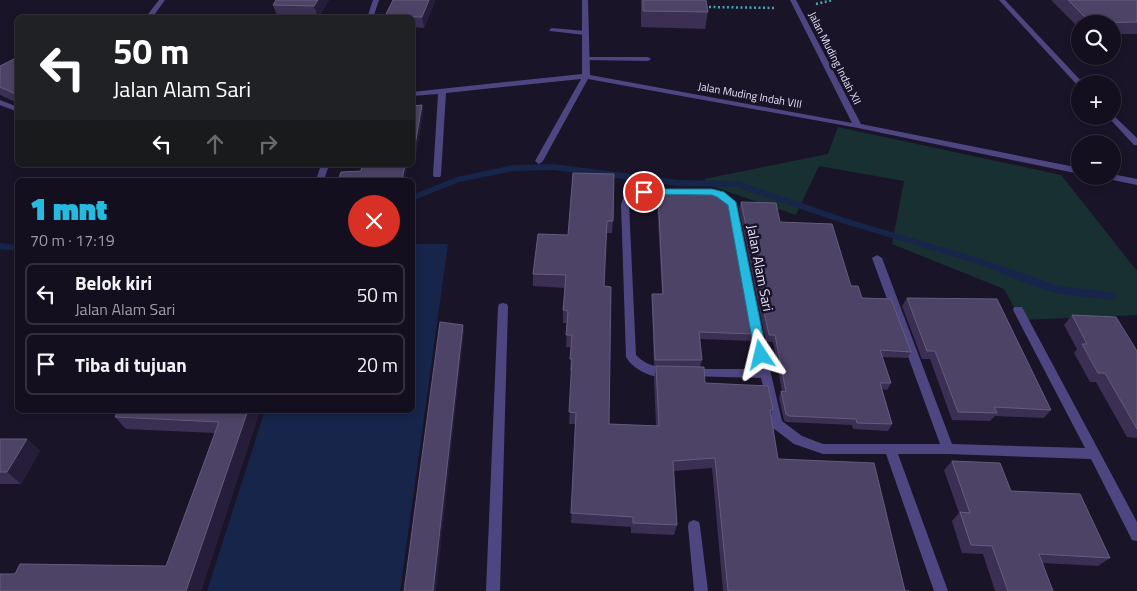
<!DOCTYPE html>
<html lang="id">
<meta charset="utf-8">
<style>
:root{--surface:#140f1e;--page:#1d1827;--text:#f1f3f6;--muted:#9d9ca4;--line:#332f3c;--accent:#26bae0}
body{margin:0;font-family:"Titillium Web",sans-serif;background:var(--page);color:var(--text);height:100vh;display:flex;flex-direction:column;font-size:19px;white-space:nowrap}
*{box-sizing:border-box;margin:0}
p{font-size:16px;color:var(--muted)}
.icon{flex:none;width:28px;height:28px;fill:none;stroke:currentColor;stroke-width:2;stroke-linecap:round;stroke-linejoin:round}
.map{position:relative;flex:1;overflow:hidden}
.sheet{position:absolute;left:15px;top:178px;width:400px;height:235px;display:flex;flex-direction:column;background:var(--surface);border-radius:8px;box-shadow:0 2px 8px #0003,0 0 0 1px var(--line)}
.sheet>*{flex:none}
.banner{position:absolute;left:15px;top:15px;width:400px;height:152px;border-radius:8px;box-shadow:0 2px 8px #0003,0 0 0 1px var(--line);background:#202124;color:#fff;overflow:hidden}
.fabs{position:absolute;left:1071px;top:15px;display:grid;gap:10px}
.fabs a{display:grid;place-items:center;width:50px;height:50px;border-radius:50%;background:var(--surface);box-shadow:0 2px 8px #0003,0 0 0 1px var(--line);font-size:25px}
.pin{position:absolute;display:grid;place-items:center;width:42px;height:42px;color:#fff;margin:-21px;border:2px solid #fff;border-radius:50%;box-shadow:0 1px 5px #0007}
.me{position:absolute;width:55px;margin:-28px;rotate:350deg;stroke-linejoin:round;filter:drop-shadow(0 0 4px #0008)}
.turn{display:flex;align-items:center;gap:18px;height:105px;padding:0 15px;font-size:22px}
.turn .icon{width:65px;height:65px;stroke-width:2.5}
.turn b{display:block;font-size:35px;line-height:42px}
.lanes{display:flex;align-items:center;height:48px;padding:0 15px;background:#0003;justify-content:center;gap:25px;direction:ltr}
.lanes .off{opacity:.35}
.round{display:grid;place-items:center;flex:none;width:52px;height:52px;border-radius:26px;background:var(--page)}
.summary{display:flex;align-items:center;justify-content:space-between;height:85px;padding:0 15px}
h1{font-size:30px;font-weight:800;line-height:38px;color:var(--accent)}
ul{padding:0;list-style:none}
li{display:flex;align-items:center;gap:15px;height:62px;margin:0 10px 8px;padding:0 5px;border:2px solid var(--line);border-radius:8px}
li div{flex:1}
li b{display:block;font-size:19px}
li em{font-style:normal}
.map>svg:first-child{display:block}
</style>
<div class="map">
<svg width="1137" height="591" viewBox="0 0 1137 591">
<rect width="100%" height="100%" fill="#1a1428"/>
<path fill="#183032" d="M838 127 1061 175 1137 271V315L1021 320 1004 289 892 244 904 181 819 166 796 215 711 186 704 179 828 154Z"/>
<path fill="#17254a" d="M413 244H448L400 591H207L265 410H412Z"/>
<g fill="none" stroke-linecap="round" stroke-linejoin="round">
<path fill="#17254a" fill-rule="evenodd" d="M553 164 679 180 737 181 851 220 982 259 1059 286 1111 292 1116 296 1111 300 1059 294 1036 287 976 263 845 224 736 187 679 186 553 170 514 171 459 182 412 201V195L457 177 514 165Z
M0 243 18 245V251L0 249Z"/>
<path stroke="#42a8ad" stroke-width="2.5" stroke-dasharray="2 2.5" stroke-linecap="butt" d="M816 4 833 0
M709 7 776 8"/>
<path fill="#4e4681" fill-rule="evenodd" d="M552 28 585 31 588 33 585 35 550 31 549 30Z
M586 57H648L651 59 648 61 584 60V58Z
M503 303 507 304 508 307 500 591H486L498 307 499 304Z"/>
<path fill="#4e4681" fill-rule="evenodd" d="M159 0H165L152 18H145Z
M373 0H379L373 18H367Z
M582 0H588L590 75 852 123 790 0H796L861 124 1080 168V174L858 128 588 79 543 161 539 164 535 161 581 79 446 93 441 175 440 177H434L433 175 438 94 412 96V92L582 74Z
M999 0H1005L1084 84H1080V86H1078Z
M0 100 18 107V112L0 105Z
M1112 114 1137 138V145H1134L1109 118 1108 116H1112Z
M321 165H329L324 180H316Z
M1112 174 1137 179V185L1108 179 1104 176H1112Z
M644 189H712L724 193 736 202 771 374 782 421 802 436 823 444H940L872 258 877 255 882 258 952 444 1085 448 1013 310 1014 307H1022L1137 522V541L1132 540 1091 459 948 454H898L948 591H934L886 454H823L794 444 773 428 761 378 687 376 685 373 687 370 691 369H759L729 205 718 197 711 195H644L632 197 629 204 636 355C649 368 657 365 673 370L675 373 673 376C657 381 634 371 626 357L621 204 625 193Z
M694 520 699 522 700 526 708 591H694L688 526 689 522Z"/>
</g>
<path fill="#3b3054" d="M329 0 318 18 277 16 273 5Z
M393 0H435V1L424 28 412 27V18H385V16Z
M641 0H706L708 12 705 29 641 27Z
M1051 0H1137V34H1112V24H1080V29Z
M18 57V103L0 95V66Z
M422 105 423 114 416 154H412V106Z
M573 173 613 221 612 233H606L604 286 609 424 656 426 654 378 656 366H654L652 301V294H662L657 200 658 194 754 334 752 341 700 339 702 360 700 367 705 383 773 410 771 416 778 459 905 591H909H723L712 468 674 471 677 525 674 535 631 533V527L571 523 575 424H569L572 371H570L571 347H566L567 323H563V310L565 288 533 286V274L568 235Z
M741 202 780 222 851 286 911 352 907 358 882 357 891 383 887 390 882 389 892 424 888 431 853 429 852 425 786 422 784 420 779 398 781 391H782L773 342H766L739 209Z
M907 298 1051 410 1044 418 995 416 990 421 952 420 930 359H922L902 306Z
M1072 315 1137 351V438L1127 437 1096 382H1090L1074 353 1077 349 1064 325Z
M260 410 201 591 15 574 166 566 215 433 126 429 115 417Z
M0 439H27L40 451 21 484H0Z
M952 461 1011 491 1110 558 1098 566 1042 563 1053 591H995L983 554 962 553 952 521 959 513 944 470Z"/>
<path fill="#261d3b" d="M318 0H329L318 18 314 6Z
M429 0H435V1L424 28 422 17Z
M422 105 423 114 416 154 415 145Z
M405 165H408L405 180H402Z
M463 325 464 331 436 591H433Z
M248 410H260L201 591H186Z
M27 439 40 451 21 484 7 472Z"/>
<path fill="#4d4366" stroke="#655c7d" d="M276 0H318L314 6 273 5Z
M393 0H429L422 17 385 16Z
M643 0H706L708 12 643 11Z
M1068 0H1137V22L1091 23Z
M18 57V95L0 87V66Z
M422 105 415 145H412V106Z
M362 165H405L402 180H338L341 172 361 171Z
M573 173 614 174 613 221H607L604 286 611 287 609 424 659 426 656 366 704 367 705 383 768 386 773 410H770L778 459 874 463 905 591H909H728L715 458 673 461 677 525 633 523V517L571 513 576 413 569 412 572 359H570L572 335H566L568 311 563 310 566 275 533 274 538 234 568 235Z
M658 194H722L724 202H729L754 334 699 332 702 360H655L652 294H663Z
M741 202 776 203 780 222 832 224 851 286H858L862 298 891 299 911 352 880 350 891 383H880L892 424 857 423 856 419 789 416 786 414 781 391 786 392 775 335H769Z
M907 298 997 299 1051 410 994 407 997 413 958 412 935 351H927Z
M1072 315 1116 317 1137 351V429L1105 373H1098L1082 344H1087Z
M440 322 463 325 433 591H404Z
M118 410H248L186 591H0V574H15L20 564 166 566 219 422 115 417Z
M0 439H27L7 472H0Z
M952 461 1000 463 1011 491 1080 494 1110 558 1039 554 1053 591H1008L992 546 971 545 960 512 970 513Z"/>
<path fill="#26bae0" stroke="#197992" d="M644 189H712L724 192 736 202 767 355 765 359H757L755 355 728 205 717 197 712 195 640 194V190Z"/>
<g text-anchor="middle" stroke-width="5" stroke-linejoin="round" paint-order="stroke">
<g font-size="11" fill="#e6e0fb" stroke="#1a1428">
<text transform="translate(835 58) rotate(63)" y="4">Jalan Muding Indah XII</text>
<text transform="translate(750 95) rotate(10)" y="4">Jalan Muding Indah VIII</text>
</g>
<g font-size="14" fill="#e6e0fb" stroke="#1a1428">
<text transform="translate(760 268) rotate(79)" y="5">Jalan Alam Sari</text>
</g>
</g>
</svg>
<div class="fabs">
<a><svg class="icon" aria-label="search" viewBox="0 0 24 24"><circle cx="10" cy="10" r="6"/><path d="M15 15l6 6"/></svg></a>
<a>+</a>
<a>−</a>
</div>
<div class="pin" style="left:644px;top:192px;background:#d93025"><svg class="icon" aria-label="arrive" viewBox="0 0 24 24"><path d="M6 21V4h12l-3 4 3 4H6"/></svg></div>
<svg class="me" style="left:761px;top:355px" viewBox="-20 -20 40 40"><path d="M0-17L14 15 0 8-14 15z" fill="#26bae0" stroke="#fff" stroke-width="4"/></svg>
<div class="banner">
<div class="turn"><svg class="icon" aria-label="left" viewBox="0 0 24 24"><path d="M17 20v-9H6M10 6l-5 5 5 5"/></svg><div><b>50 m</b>Jalan Alam Sari</div></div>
<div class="lanes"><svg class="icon" aria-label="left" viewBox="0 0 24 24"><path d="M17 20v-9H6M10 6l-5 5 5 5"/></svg><svg class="icon off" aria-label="ahead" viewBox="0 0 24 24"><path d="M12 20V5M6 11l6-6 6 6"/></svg><svg class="icon off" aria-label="right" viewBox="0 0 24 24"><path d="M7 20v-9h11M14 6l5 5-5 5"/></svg></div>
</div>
<section class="sheet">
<div class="summary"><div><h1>1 mnt</h1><p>70 m · 17:19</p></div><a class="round" style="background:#d93025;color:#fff"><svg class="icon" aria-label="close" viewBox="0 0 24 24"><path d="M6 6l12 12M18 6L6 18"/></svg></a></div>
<ul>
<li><svg class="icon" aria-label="left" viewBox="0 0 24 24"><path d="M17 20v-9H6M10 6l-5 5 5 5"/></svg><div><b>Belok kiri</b><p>Jalan Alam Sari</p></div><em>50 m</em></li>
<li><svg class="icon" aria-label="arrive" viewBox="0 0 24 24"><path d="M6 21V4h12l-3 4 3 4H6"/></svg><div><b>Tiba di tujuan</b></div><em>20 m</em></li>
</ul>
</section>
</div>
